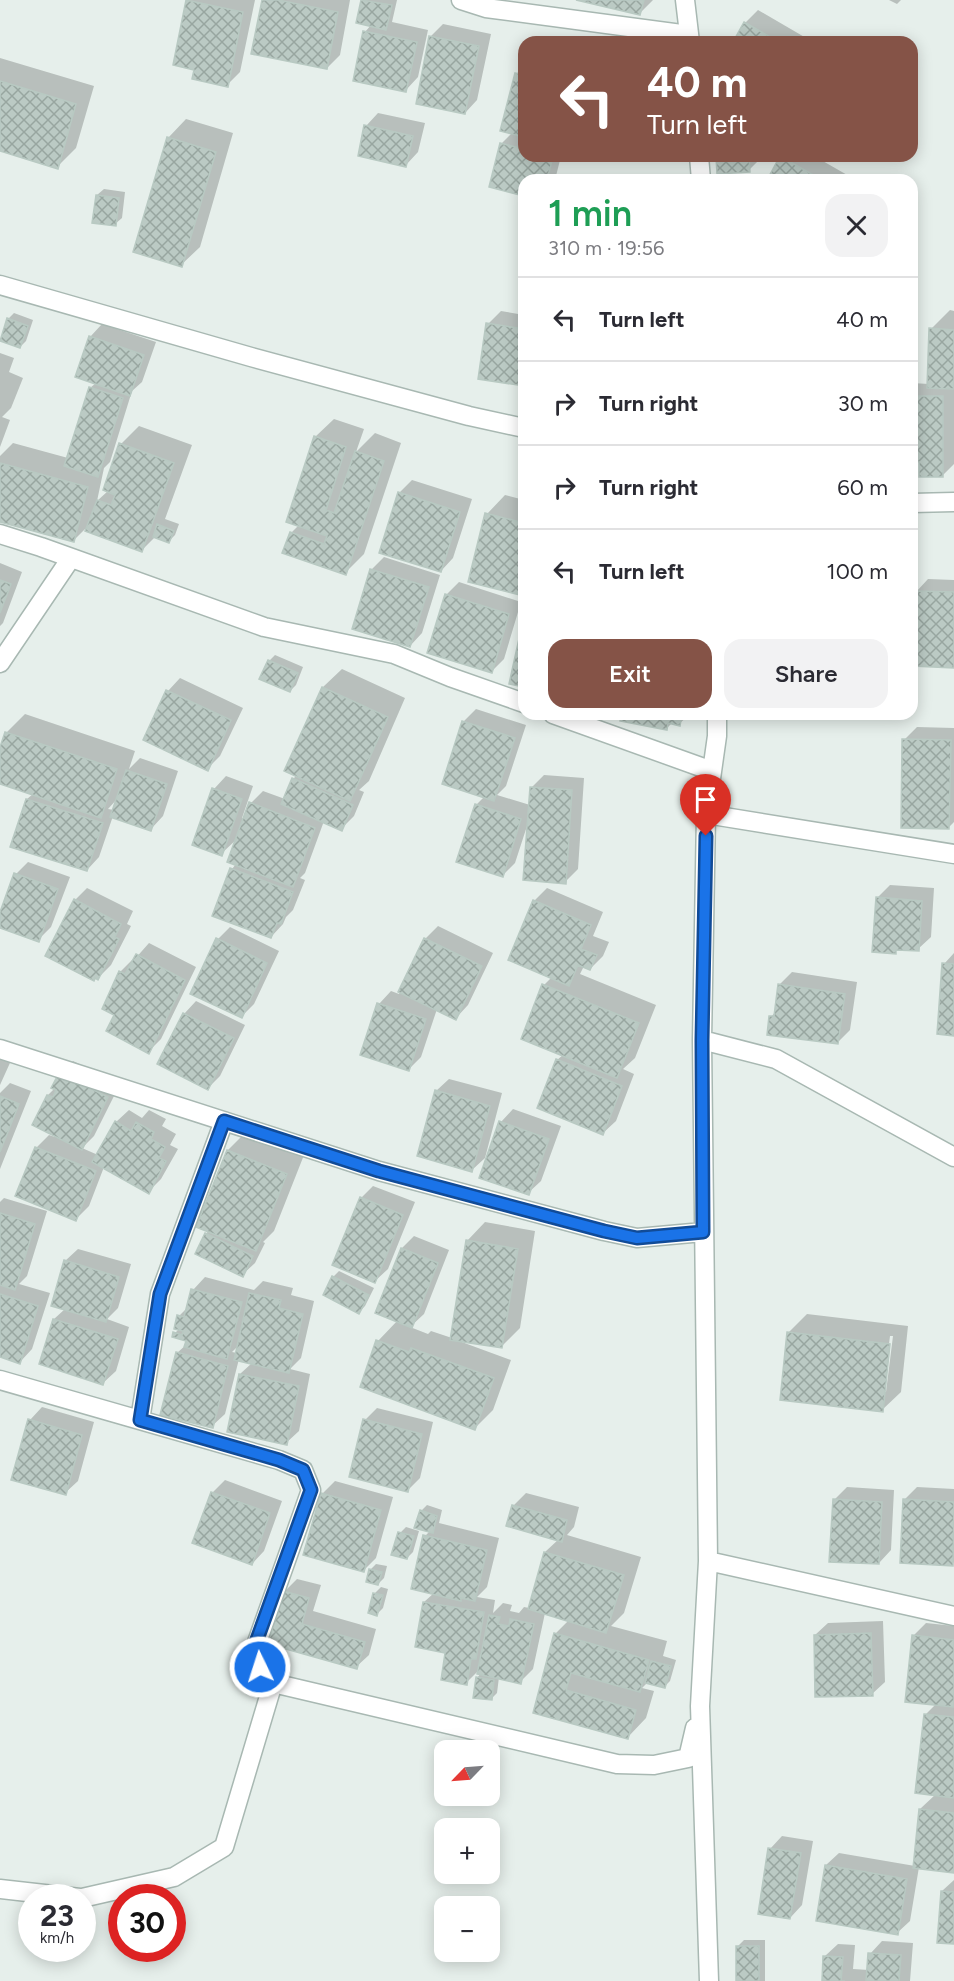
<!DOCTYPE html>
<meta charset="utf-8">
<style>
:root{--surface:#fff;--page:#f2f2f3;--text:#2b2b33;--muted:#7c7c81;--line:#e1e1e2;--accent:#855347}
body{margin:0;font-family:Figtree,sans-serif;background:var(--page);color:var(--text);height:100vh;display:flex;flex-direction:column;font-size:22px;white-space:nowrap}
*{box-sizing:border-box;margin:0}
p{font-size:20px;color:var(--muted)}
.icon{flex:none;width:33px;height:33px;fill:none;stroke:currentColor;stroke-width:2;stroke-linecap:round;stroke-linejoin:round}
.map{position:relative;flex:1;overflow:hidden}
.drawer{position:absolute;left:518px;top:174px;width:400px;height:546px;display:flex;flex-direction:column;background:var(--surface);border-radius:18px;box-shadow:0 3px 15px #0003}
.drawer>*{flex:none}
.banner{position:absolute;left:518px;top:36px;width:400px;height:126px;border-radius:18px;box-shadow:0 3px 15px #0003;background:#855347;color:#fff;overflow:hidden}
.needle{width:39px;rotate:245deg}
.tools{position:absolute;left:434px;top:1740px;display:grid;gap:12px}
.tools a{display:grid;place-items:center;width:66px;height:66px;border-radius:12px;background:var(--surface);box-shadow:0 3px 15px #0003;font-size:30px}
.speed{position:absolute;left:18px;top:1884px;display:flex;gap:12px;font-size:30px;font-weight:700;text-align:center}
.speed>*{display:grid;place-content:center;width:78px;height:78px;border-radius:50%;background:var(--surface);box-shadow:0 3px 15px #0003;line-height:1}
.speed small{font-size:15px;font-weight:400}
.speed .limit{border:9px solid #d22;background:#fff;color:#111}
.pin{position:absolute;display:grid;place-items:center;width:51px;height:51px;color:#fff;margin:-62px -26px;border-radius:50% 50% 50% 0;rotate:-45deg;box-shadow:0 0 6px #0007}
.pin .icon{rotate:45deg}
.me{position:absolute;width:66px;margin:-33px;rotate:356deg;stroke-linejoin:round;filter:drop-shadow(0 0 4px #0008)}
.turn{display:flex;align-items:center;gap:21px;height:126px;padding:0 30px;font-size:27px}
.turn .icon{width:78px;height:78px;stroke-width:2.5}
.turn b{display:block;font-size:42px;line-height:51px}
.round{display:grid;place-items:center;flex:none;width:63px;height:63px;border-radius:18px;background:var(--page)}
.headline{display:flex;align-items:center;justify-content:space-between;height:102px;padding:0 30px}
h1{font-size:36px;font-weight:600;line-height:45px;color:#1e9e55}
.button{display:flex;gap:12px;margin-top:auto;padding:12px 30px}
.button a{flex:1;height:69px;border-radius:18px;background:var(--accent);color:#fff;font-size:24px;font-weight:600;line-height:69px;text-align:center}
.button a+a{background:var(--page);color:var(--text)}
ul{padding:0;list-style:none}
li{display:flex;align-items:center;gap:18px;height:84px;padding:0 30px;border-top:2px solid var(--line)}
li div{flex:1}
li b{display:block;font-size:22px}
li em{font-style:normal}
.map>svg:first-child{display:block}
</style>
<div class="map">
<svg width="954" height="1981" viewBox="0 0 954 1981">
<defs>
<pattern id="building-cross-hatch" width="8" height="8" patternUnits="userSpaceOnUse" patternTransform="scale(1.5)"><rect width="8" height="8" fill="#bbcac4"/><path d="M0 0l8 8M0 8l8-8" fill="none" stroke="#98a6a0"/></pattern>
</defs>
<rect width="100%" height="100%" fill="#e6efeb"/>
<path fill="#0003" fill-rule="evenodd" d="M188 0H255L240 72 227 85 196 69Z
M264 0H350L340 55 327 68Z
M362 0H397L392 22 428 30 418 77 406 90 365 32 371 25 357 22Z
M583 0H653L640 13Z
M889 0H901L897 4Z
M758 10 813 42H735L745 23Z
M443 24 491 34 477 100 465 113 430 37Z
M0 58 94 86 76 148 57 167 0 150Z
M524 67V156H561L555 180H524L491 186 502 143 512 133 516 74Z
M378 113 425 123 418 152 406 165 366 126Z
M186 119 233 133 200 247 181 265 168 138Z
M601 156H615L612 159Z
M717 156H762V157L749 170Z
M782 156H814L856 180H769Z
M104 189 125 192 122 218 115 224 97 195Z
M950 310 954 311V464L942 476 921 460H912V383L929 384 931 329Z
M501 311 524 315V385L488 324Z
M14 313 33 320 26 341 20 347 8 319Z
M102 324 156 342 142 382 132 391 110 462 104 468 97 501 108 491 121 444 139 426 192 445 165 519 179 524 175 535 169 541 155 537 142 550 85 529 74 540 0 521V456L13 443 68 458 90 388 96 383 90 337Z
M0 353 14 358 9 372 23 378 11 408 2 417 10 420 0 447Z
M334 419 364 429 356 452 375 433 401 443 364 554 345 573 291 533 299 525 315 437Z
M412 480 472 499 453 558 441 571 381 552 400 492Z
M505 495 524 500V595L487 514Z
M384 557 440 575 422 633 410 646 354 628 372 569Z
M0 563 22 572 3 623 0 626Z
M928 579 954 580V666L916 592Z
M459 582 521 602 504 659 492 671 446 595Z
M275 655 303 667 296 685 290 691 269 661Z
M342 669 405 698 369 781 359 790 364 792 354 816 341 829 324 821 305 873 300 878 305 880 293 910 286 917 283 924 271 937 232 869 236 864 238 838 221 854 214 789 226 776 253 786 242 818 245 819 251 803 263 791 285 799 293 779 297 775 286 770 323 687Z
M180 678 243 708 220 756 207 769 145 739 168 691Z
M476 709 526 725 506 786 497 795 530 805 531 788 544 775 584 778 578 869 565 882 528 823 515 863 502 876 476 805 485 796 444 783 464 721Z
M25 714 135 751 129 769 140 758 178 771 163 816 151 829 113 816 99 857 87 870 12 846 27 799 33 794 0 783V752L6 733ZM117 799 114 810 108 809Z
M623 714H690L679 724 672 723 667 728Z
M917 727 954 728V822L948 828 904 740Z
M28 862 70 877 51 927 38 940 0 926V917L16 874Z
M890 885 934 888 931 937 918 949 899 948 895 952 877 898Z
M87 888 133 911 127 924 131 926 111 965 98 978 75 900Z
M547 888 603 912 593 936 609 942 603 956 590 969 584 966 580 974 656 1005 635 1058 623 1069 634 1074 616 1121 603 1133 557 1060 563 1055 544 985 552 977 534 901Z
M438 926 493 953 468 1005 456 1018 437 1009 421 1057 409 1069 379 1004 391 991 399 994 425 939Z
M230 927 279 951 254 1004 241 1017 218 939Z
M149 943 196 967 161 1039 148 1052 116 1014 120 972 133 959 134 960Z
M954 953V1034L944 964Z
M792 972 857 982 850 1030 838 1042 771 1017 776 1011 779 985Z
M196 1001 245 1025 220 1076 208 1088 184 1014Z
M0 1048 14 1054 0 1085Z
M73 1061 120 1084 94 1136 82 1148 98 1155 116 1122 129 1110 142 1118 149 1110 166 1119 162 1126 176 1134 170 1145 178 1149 161 1179 148 1192 104 1167 89 1206 76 1219 36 1148 49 1135 55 1137 56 1135 34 1125 48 1095 55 1088 61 1073Z
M449 1079 502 1093 485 1158 472 1170 436 1091Z
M10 1083 31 1091 0 1169V1093Z
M513 1109 561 1126 541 1181 528 1193 481 1177 501 1122Z
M246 1132 304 1155 274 1231 263 1242 265 1243 255 1263 242 1275 206 1234 209 1230 228 1150Z
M373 1186 415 1202 388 1269 375 1281 361 1198Z
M4 1198 47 1211 27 1276 19 1284 50 1293 32 1349 20 1362 0 1356V1202Z
M485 1222 535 1231 520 1328 502 1346 459 1341 511 1360 493 1410 475 1428 361 1386 378 1341 398 1320 402 1248 414 1236 449 1250 424 1314 410 1327 428 1334 431 1331 452 1338 467 1241Z
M78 1249 131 1264 118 1308 107 1319 129 1327 116 1371 103 1383 41 1364 54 1319 65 1309V1261Z
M339 1271 374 1288 365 1306 359 1312 333 1277Z
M205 1277 254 1290 263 1281 293 1288 291 1295 314 1301 301 1358 290 1369 310 1374 299 1431 286 1443 240 1374 252 1363 239 1359 225 1414 212 1426 177 1353 187 1344 188 1340 175 1333 180 1328 179 1316 188 1307 193 1290ZM239 1345 237 1353 232 1352Z
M807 1314 908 1326 901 1392 882 1410 789 1332ZM890 1336H893L886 1392H883Z
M42 1407 94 1422 78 1481 65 1493 30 1420Z
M377 1408 433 1422 420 1478 407 1491 365 1420Z
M225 1480 282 1501 264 1551 252 1564 212 1493Z
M335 1481 393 1497 376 1558 363 1571 323 1493Z
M847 1487 894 1490 891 1550 879 1563 834 1500Z
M917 1487 954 1489V1562L952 1564 904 1500Z
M526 1493 579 1507 574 1527 567 1535 641 1557 624 1613 611 1626 667 1641 663 1656 676 1660 670 1681 664 1687 648 1682 642 1688 654 1691 646 1718 628 1737 534 1712 555 1634 569 1620 545 1613 533 1669 520 1682 499 1677 497 1693 491 1699 477 1678 481 1673 477 1672 466 1683 447 1651 424 1602 434 1593 425 1536 430 1531 421 1511 427 1505 442 1510 439 1523 499 1538 487 1587 477 1597 495 1600 493 1613 503 1603 512 1605 510 1611 519 1613 524 1607 529 1608 545 1552 559 1539 513 1506Z
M406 1527 419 1531 413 1552 407 1558 400 1533Z
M376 1564 387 1566 384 1578 378 1584 370 1570Z
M297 1579 321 1585 313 1611 376 1629 369 1655 356 1667 270 1643 284 1592Z
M381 1587 388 1589 383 1608 377 1614 375 1593Z
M883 1621 885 1682 872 1694 815 1635 828 1623Z
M926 1623 954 1626V1871L919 1867 910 1921 897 1933 826 1865 839 1853 915 1866 920 1809 936 1794 925 1715 936 1704 913 1636Z
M782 1836 813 1841 802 1905 790 1918 770 1849Z
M954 1880V1943L942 1891Z
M744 1940H765V1981H738V1946Z
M882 1941 913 1943 910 1981H823L825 1956 838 1944 855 1945 853 1969 869 1970 870 1954Z"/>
<path fill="url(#building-cross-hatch)" stroke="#b8c9c2" stroke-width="1.5" d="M186 0 243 12 228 87 192 79 194 70 173 65Z
M262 0H278L338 12 327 69 251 54Z
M361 0 392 5 386 30 356 23Z
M576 0H644L640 15Z
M744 22 779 42H733Z
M363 31 417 42 406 92 353 81Z
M429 36 479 46 465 114 416 104Z
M515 73 524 75V137L500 131Z
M0 81 76 104 58 169 0 151Z
M364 125 413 136 406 167 358 156Z
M167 137 216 152 182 267 133 252Z
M500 143 524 149V156L553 157 547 180H524V196L489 187Z
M716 156H749L750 172 717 174Z
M780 156 822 180H767Z
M96 195 119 198 116 226 92 223Z
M7 318 28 326 20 348 0 341Z
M486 323 524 329V386L478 379Z
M929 328 954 330V389L927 388Z
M89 336 144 355 130 396 75 377Z
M89 387 123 398 98 477 64 466Z
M912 396H943V477H919V462H912Z
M314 436 346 447 326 510 334 513 355 451 384 461 346 575 282 553 290 532 324 544 327 536 286 522Z
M119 443 174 463 142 552 85 531 97 500 111 505 115 495 103 490Z
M0 463 88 487 74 542 0 522Z
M398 492 460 512 441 572 379 553Z
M485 513 524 523V596L468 582Z
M157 524 174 531 169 543 153 537Z
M370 569 429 587 410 647 352 629Z
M0 580 11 584 0 613Z
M914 591 954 592V668L912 666Z
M445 594 509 614 492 673 427 653Z
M524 616V687L509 684Z
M268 660 298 673 290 692 259 679Z
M322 687 388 717 350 801 284 771Z
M166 690 231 720 208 771 143 740Z
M622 714H682L680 726 668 723 667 730 620 721Z
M462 721 515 738 494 801 442 784Z
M5 732 117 769 101 818 0 784V747Z
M902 739 951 740 949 829 901 828Z
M126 770 167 784 151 831 110 817Z
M292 778 353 805 342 831 281 804Z
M530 787 572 790 566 884 523 880Z
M212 788 242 799 222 856 192 845Z
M26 799 103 823 87 871 10 847Z
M249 802 315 828 293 887 227 862Z
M475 804 521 819 503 877 456 862Z
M230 868 293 892 281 924 277 923 271 938 212 916Z
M14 873 58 889 39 942 0 928V912Z
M876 897 922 901 919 951 896 950V954L872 952Z
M74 899 121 924 115 937 119 939 98 980 95 978 94 981 45 956Z
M533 900 591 925 581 949 597 955 590 970 578 965 569 986 508 960Z
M216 938 267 963 242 1018 190 994Z
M424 938 482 966 456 1020 398 992Z
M136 954 185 980 149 1054 106 1031 114 1015 102 1009 119 971 125 974Z
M942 963 954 964V1036L937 1034Z
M542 984 639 1023 617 1078 521 1039Z
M778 984 845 994 838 1044 767 1035 769 1016H774Z
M377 1003 426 1019 409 1071 360 1055Z
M183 1013 234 1038 208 1090 157 1064Z
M556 1059 622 1086 603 1135 537 1108Z
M59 1073 108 1097 82 1150 32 1125 47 1095 53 1097 56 1090 51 1088Z
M435 1090 490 1106 472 1172 417 1156Z
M0 1096 19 1104 0 1152Z
M115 1121 131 1131 136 1122 154 1132 151 1139 165 1147 159 1158 166 1161 149 1194 92 1162Z
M499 1121 549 1139 529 1195 479 1178Z
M35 1147 96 1171 76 1221 15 1196Z
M227 1150 287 1174 256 1251 196 1227Z
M360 1197 403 1215 375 1283 332 1265Z
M0 1213 35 1224 15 1290 0 1285Z
M205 1233 253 1256 243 1277 195 1254Z
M466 1240 518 1249 502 1348 450 1340Z
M401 1248 438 1263 412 1328 375 1313Z
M64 1260 119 1277 106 1322 51 1306Z
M332 1276 369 1295 359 1314 323 1295Z
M191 1289 242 1302 227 1359 184 1347 186 1341 172 1337 173 1332 182 1335 183 1331 174 1329 177 1315 184 1317Z
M249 1293 281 1300 279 1308 303 1314 289 1373 234 1360Z
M0 1294 38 1306 20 1364 0 1357Z
M53 1319 118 1339 103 1385 39 1364Z
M787 1332 890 1344 883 1412 780 1400Z
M376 1340 409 1352 411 1348 494 1378 475 1430 360 1387Z
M176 1352 228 1366 213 1428 160 1415Z
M239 1374 299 1386 287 1445 227 1432Z
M28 1419 82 1435 66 1495 11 1480Z
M363 1419 422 1434 408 1492 349 1477Z
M211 1492 270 1513 252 1565 192 1543Z
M321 1493 381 1510 364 1572 303 1555Z
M833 1499 882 1502 879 1564 829 1562Z
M903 1499 954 1502 953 1566 900 1563Z
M512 1505 567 1520 562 1542 506 1526Z
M420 1510 437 1516 433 1533 414 1528Z
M398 1532 414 1536 407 1559 391 1555Z
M423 1535 487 1550 475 1601 461 1598V1601L411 1589Z
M544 1552 624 1575 606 1633 528 1609Z
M369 1569 382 1572 378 1585 366 1582Z
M283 1591 309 1598 302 1624 365 1642 357 1669 268 1644Z
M373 1593 383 1595 377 1616 368 1613Z
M423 1602 484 1612 476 1659H471L467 1685 441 1680 445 1653 415 1647Z
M489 1615 500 1617 498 1624 509 1626 510 1619 534 1624 521 1684 477 1674Z
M554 1633 649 1660 640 1692 571 1673 566 1690 636 1710 628 1739 533 1713Z
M871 1633 873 1696 815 1697 814 1635Z
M912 1635 954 1640V1707L905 1702Z
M651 1661 671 1666 665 1688 645 1683Z
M476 1677 494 1680 492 1700 473 1698Z
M924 1714 954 1717V1798L915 1793Z
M919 1809 954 1813V1873L913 1868Z
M768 1848 801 1853 790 1919 758 1914Z
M825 1865 907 1879 898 1935 816 1921Z
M941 1891 954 1892V1944L937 1943Z
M736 1946H759V1981H736Z
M868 1953 901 1955 899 1981H866Z
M823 1956 843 1957 841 1981H845H822Z"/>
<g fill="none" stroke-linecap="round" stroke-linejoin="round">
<defs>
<path id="minor" d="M461 0 486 8 689 35
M685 0 690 42
M699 156 701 180
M0 285 251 357 469 416 524 428
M912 503 954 502
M0 534 41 547 264 627 394 654 450 677 524 703
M0 663 71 558
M553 714 712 771
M706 814 954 854
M702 1040 776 1059 954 1157
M0 1049 379 1171 604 1231 637 1238 703 1232
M0 1380 279 1460 303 1470 311 1490 256 1645 260 1667 273 1683 617 1764 654 1765 688 1758 695 1728
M140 1420 160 1294 224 1121
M708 1561 954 1616
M0 1889 80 1898
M82 1898 174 1877 224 1847 273 1683
M709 1981 700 1706 708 1561 702 1040 706 814 717 736V714"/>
</defs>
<use href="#minor" stroke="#a8b8b2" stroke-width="21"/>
<use href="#minor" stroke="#fff" stroke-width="18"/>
</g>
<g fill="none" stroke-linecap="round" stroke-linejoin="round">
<defs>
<path id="route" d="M260 1667 255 1645 311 1490 303 1470 279 1460 140 1420 160 1294 224 1121 379 1171 604 1231 637 1238 703 1232 702 1040 706 836"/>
</defs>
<use href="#route" stroke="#114b97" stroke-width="15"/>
<use href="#route" stroke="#1a73e8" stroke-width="10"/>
</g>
</svg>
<div class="tools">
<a><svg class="needle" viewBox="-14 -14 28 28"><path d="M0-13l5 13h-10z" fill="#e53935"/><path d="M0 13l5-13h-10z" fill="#7c7c81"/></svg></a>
<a>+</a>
<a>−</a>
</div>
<div class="speed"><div>23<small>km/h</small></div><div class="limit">30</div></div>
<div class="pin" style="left:706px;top:836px;background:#d93025"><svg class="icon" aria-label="arrive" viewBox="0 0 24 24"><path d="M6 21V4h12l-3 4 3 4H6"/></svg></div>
<svg class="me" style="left:260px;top:1667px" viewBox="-20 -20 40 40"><circle r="17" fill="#1a73e8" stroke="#fff" stroke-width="3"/><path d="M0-11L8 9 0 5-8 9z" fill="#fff"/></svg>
<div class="banner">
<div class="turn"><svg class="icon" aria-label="left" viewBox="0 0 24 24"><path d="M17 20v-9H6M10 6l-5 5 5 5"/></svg><div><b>40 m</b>Turn left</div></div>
</div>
<section class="drawer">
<div class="headline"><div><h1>1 min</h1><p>310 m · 19:56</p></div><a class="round"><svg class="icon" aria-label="close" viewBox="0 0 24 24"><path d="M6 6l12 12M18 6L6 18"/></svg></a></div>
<ul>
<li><svg class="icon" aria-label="left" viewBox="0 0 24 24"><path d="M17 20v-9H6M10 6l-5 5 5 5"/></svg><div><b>Turn left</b></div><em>40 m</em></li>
<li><svg class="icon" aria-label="right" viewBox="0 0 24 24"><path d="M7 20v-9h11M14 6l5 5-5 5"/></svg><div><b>Turn right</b></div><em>30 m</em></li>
<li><svg class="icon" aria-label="right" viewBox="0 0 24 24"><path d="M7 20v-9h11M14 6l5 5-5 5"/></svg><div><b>Turn right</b></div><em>60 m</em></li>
<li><svg class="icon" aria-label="left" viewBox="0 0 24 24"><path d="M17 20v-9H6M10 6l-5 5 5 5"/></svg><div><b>Turn left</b></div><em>100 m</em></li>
</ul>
<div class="button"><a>Exit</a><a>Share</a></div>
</section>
</div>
